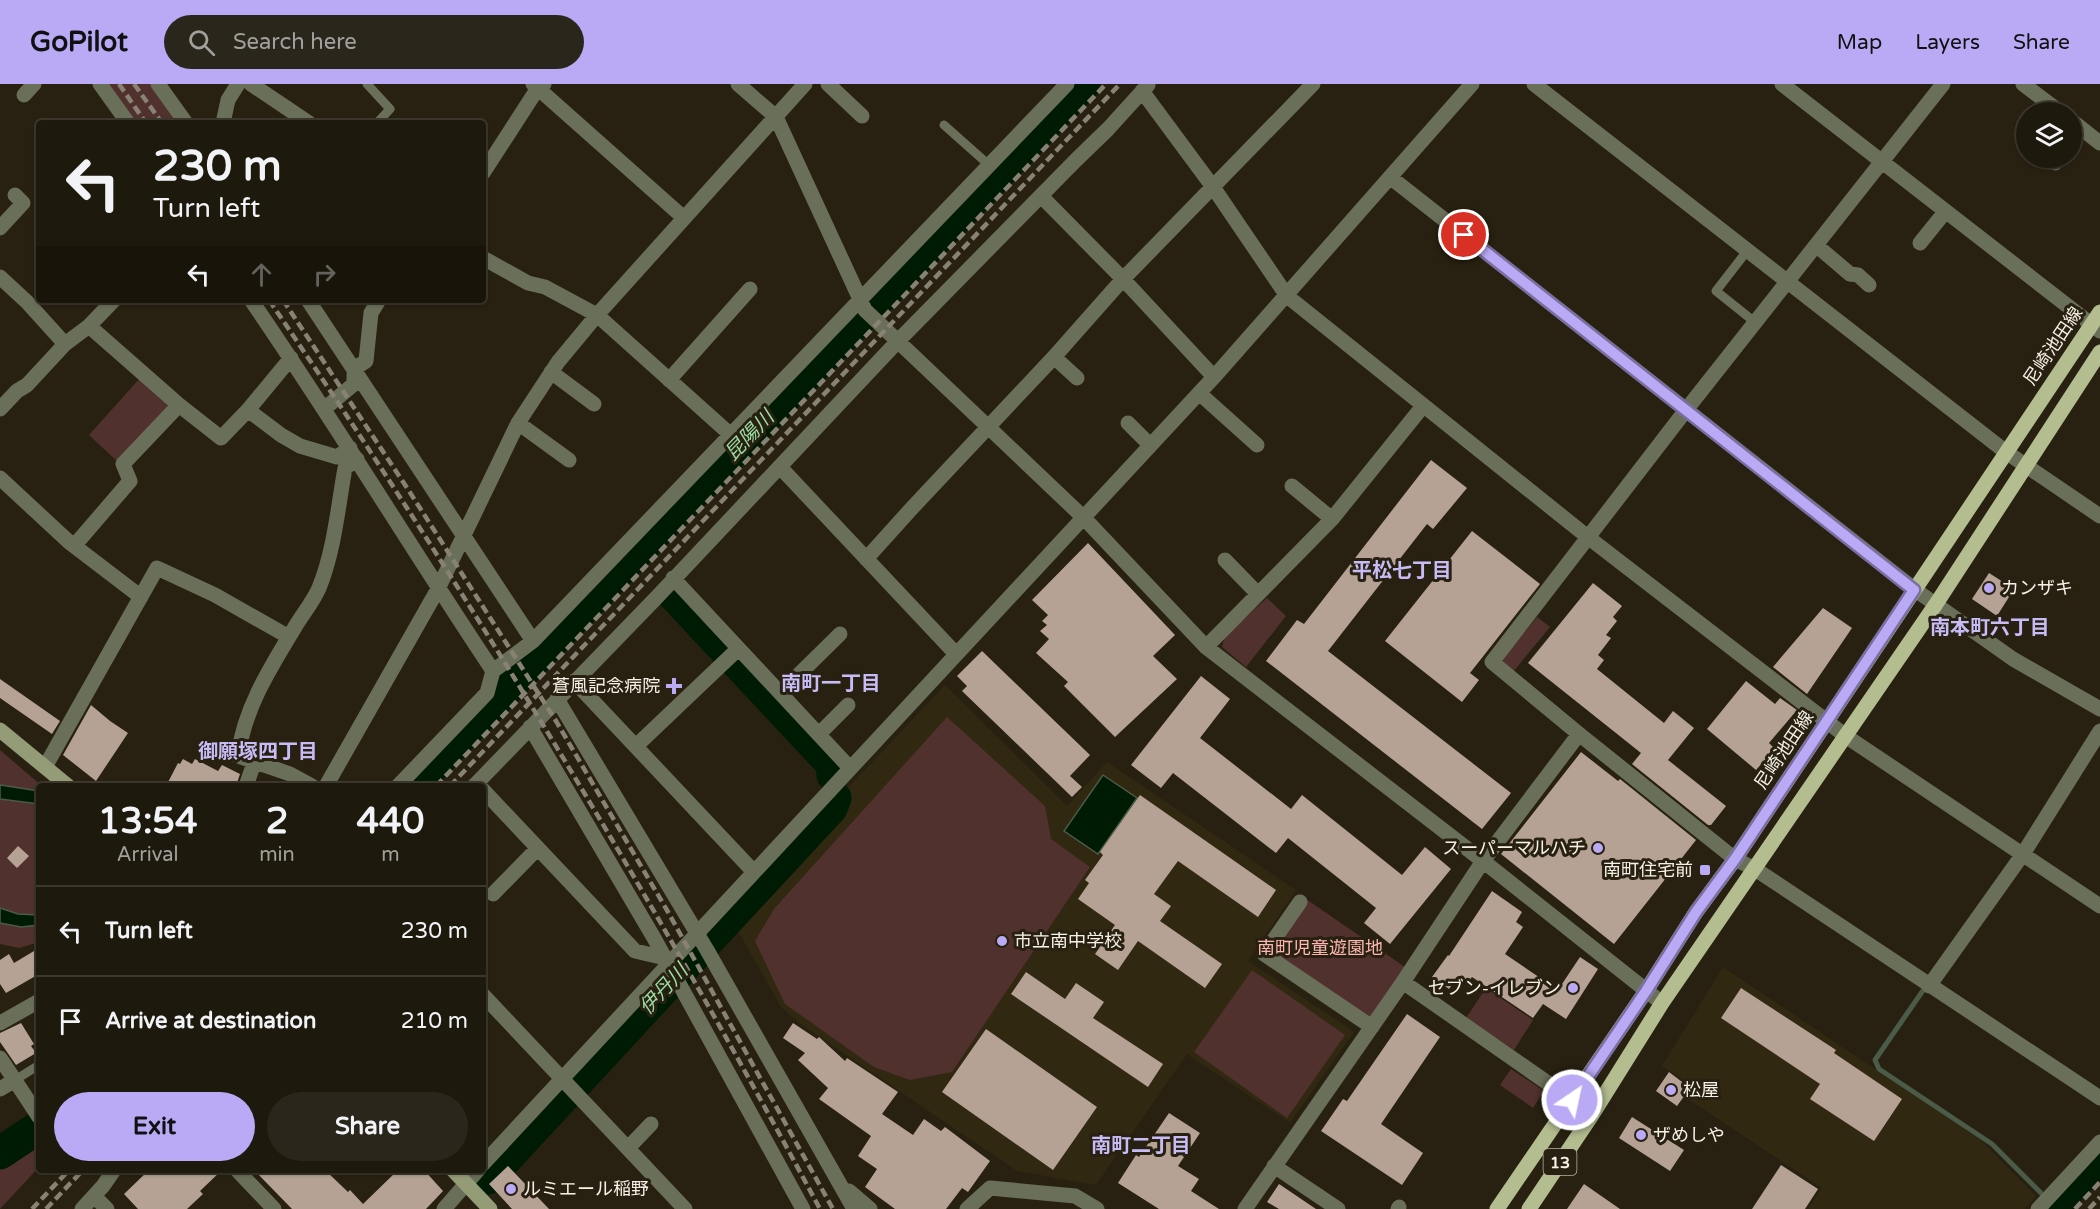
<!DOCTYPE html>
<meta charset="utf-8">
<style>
:root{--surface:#1e190d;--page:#2b261b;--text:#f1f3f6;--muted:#a1a09d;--line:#3c382e;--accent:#baaaf6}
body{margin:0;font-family:"Varela Round","Noto Sans JP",sans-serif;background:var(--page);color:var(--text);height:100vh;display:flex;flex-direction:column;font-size:22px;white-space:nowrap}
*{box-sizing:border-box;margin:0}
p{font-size:20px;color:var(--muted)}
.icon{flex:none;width:33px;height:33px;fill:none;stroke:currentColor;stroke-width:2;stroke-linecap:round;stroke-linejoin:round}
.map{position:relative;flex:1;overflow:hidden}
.sheet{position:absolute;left:36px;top:699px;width:450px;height:390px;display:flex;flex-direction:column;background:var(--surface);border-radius:6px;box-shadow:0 2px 4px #0004,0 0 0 2px var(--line)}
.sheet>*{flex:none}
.guide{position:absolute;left:36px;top:36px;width:450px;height:183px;border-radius:6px;box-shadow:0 2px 4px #0004,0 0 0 2px var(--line);background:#1e190d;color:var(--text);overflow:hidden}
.buttons{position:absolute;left:2016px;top:18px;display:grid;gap:12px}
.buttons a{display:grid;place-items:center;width:66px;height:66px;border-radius:50%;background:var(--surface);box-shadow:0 2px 4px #0004,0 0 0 2px var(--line);font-size:30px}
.pin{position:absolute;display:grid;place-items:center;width:51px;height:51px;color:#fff;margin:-26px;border:3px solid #fff;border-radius:50%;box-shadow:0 2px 6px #0007}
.me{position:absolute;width:66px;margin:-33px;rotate:34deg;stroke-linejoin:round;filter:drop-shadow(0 0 4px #0008)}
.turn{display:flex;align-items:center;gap:21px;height:126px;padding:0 18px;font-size:27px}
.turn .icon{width:78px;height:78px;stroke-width:2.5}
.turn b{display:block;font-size:42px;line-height:51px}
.lanes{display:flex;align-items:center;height:57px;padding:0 18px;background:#0003;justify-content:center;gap:30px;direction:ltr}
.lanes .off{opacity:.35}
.eta{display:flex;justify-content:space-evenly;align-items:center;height:102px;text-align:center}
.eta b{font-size:36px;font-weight:700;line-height:42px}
.button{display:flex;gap:12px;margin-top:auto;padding:12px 18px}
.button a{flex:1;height:69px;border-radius:36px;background:var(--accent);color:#111;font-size:24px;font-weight:700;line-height:69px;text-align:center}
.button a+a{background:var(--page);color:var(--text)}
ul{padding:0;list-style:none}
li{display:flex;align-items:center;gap:18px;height:90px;padding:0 18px;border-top:2px solid var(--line)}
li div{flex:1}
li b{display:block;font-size:22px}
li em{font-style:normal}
header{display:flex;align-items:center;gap:36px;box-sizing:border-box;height:84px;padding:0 30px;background:var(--accent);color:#111}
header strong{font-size:28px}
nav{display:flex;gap:33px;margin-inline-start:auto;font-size:21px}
.search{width:420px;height:54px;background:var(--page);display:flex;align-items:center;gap:15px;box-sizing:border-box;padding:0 21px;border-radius:33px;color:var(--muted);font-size:22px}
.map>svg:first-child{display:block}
</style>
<header>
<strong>GoPilot</strong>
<div class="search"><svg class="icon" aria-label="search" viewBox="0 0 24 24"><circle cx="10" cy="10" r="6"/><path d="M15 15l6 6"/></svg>Search here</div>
<nav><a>Map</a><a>Layers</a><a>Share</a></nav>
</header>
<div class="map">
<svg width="2100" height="1125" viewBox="0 0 2100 1125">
<rect width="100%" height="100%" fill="#282111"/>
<path fill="#312811" d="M945 601 1067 722 1107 678 1296 806 1248 877 1354 948 1290 1039 1187 970 1096 1101 1017 1087 802 941 781 923 733 838 835 728 843 709Z
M1723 883 1982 1057 2036 1112 2025 1125H1808L1822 1104 1688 1015 1696 1004 1662 982Z"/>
<path fill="#51312e" d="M107 0H155L183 39H134Z
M141 293 171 319 119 379 89 351Z
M1267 514 1286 532 1246 583 1222 563 1225 552Z
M1537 533 1550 543 1513 588 1503 580V575Z
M947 633 1045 722 1051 755 1090 783 952 988 910 996 874 983 785 920 755 857 774 825Z
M0 666 42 702H39V858L19 864 0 860Z
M1306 815 1405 883 1372 932 1367 934 1272 868Z
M1252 886 1345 951 1287 1034 1194 968Z
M1486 904 1533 936 1514 966 1466 934Z
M1511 985 1544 1007 1533 1024 1500 1001Z
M39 1059V1083L0 1125V1085Z"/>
<path fill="#001b04" stroke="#4a5b48" stroke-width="1.5" d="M1103 691 1137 714 1098 770 1064 747Z
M0 701 39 707V720L0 715Z
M0 824 18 830 39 831V841L21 843 0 839Z"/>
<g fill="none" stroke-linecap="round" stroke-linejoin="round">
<path stroke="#4a5b48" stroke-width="5" d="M1924 905 1875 976 1879 985 1992 1060 2054 1122"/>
<path stroke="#001b04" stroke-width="33" d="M673 510 832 680 833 691
M414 702 1084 0
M0 1069 39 1043
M488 1094 831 724 835 714
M2051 1125 2100 1072"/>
</g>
<path fill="#b5a295" d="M1431 376 1467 404 1433 445 1427 440 1328 567 1511 709 1482 745 1266 577 1297 536 1304 540Z
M1472 447 1540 500 1470 589 1479 596 1462 618 1385 557Z
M1088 459 1175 551 1153 572 1177 595 1115 653 1064 602 1068 598 1036 569 1049 555 1040 547 1047 541 1042 537 1048 531 1032 516Z
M1989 489 2014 505 1997 532 1972 515Z
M1593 499 1622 522 1613 533 1617 537 1606 551 1611 554 1598 571 1604 576 1597 585 1664 639 1673 627 1694 644 1668 676 1726 722 1711 741H1708L1632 680 1641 669 1528 579Z
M1823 524 1852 544 1807 610 1773 583Z
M982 567 1090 671 1070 692 1082 703 1072 713 962 607 967 602 957 592Z
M1201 592 1230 615 1200 654 1291 725 1302 711 1402 791 1425 763 1451 785 1390 860 1364 839 1376 824 1288 754 1276 769 1173 689 1161 704 1131 681Z
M0 595 60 637 52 650 0 614Z
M1746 597 1775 620 1780 614 1797 626 1769 659 1775 665 1756 686 1707 645Z
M91 621 110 637 128 649 96 697 63 671Z
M1581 668 1618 697 1620 695 1696 756 1614 860 1501 770Z
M183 675 192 680 195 675 218 687 222 681 240 690 236 702H166L178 679 180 680Z
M1140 711 1276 806 1258 833 1178 777 1154 810 1171 822 1160 837 1222 880 1205 904 1138 857 1118 886 1095 870 1115 841 1078 815 1089 799 1085 796 1103 771 1100 768Z
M18 762 29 772 17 784 7 774Z
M1492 807 1522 828 1516 838 1523 843 1505 870 1558 906 1580 873 1598 885 1566 935 1543 920 1533 934 1472 893 1468 898 1458 892 1449 905 1432 893 1448 871 1449 872Z
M39 864V890L6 909 0 900V876L9 870 14 879Z
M1026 888 1065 915 1076 899 1104 918 1093 934 1163 980 1148 1003 1011 910Z
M1741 904 1836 966 1834 969 1902 1015 1874 1057 1810 1015 1820 1000 1721 934Z
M1407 930 1440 953 1381 1040 1423 1069 1402 1101 1321 1047 1343 1015 1347 1017Z
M21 939 34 960 31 962 36 969 16 981 0 958V949Z
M793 939 817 955 819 953 845 977 847 974 898 1008 882 1030 913 1051 924 1035 941 1047 945 1043 990 1077 968 1108 962 1104 946 1125H895L865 1103 877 1085 858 1072 871 1052 819 1015 828 1004 798 976 805 969 783 954Z
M986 945 1097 1023 1053 1086 942 1008Z
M1669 988 1690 1004 1677 1022 1656 1007Z
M1169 1029 1200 1049 1178 1082 1199 1095 1191 1107 1219 1125H1159L1118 1099 1136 1071 1139 1073Z
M1632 1033 1684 1066 1670 1087 1619 1054Z
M1781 1081 1818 1105 1805 1125H1752Z
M508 1082 549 1125H512L489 1100Z
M149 1086H222L200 1107 203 1110 187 1125H138L124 1110Z
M254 1086H325L348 1108 350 1106 363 1120 398 1086H424L443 1107 426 1125H292Z
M1279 1100 1316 1125H1279L1267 1118Z
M1584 1100 1620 1125H1567Z"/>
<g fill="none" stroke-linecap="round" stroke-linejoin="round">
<path stroke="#6a6f59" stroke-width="9" d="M367 0 390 25 377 39
M944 41 989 81
M1747 167 1716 207 1756 239
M15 996 39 981"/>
<path stroke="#6a6f59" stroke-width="15" d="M100 0 128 39
M158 0 186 39
M251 0 309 39
M533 0 684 134
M738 0 776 33 865 226 1083 433 1206 563 1483 777 1662 919
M828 0 862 32
M1534 0 2006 368 2100 432
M1782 0 2100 247
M1943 0 1686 326 1492 578 1579 650 1735 775 1755 785 2100 1014
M2023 0 2060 28
M1142 7 1213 103 1287 212 1589 454 1847 653 2100 822
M24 11 34 0
M2072 37 2100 59
M223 39 228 16 238 0
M2055 79 2059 74
M483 89 538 4 544 0
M1390 93 1914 505 2013 575 2100 625
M1041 112 1123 195 1214 293
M0 144 23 119 15 111
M1920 159 1945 128
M1817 162 1850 190 1858 191 1869 201
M483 174 528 199 545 203 597 231 731 351
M0 193 27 218 65 260
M251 216C335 338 411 464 493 587
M308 216 533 557
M89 242 179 321 221 354 248 326 291 274
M1054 273 1077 294
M551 288 594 320
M669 296 750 205
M1199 309 1257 361
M0 325 17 307 27 301 65 260 89 242 114 216
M324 325 354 300V285L366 277 371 229 379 216
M248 326 281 351 300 362 337 373 350 364
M518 339 569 376
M1128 339 1150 361
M780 383 956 570
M0 394 69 458 141 513
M1292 402 1332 435
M74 462 130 397 123 380 179 321
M866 475 912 424 1054 273 1123 195 1313 0
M1225 476 1258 510
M673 494 850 684
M1206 563 1332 435 1423 322
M574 597 754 788
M780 609 840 550
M557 615 707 866 854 1125
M530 643 654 854 803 1125
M819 650 848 621
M636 662 738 565
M45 683 157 484 215 511 289 553
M246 702 254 679
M312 702 290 690 238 672C244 625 270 584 295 543 302 531 313 518 319 504 334 468 338 423 345 384L357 375
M326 702 438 505 518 339 558 278 597 231 805 0
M398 702 487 609 493 587 533 557 1067 0
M474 702 657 513 897 258 1076 76 1108 45 1148 1
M483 706 635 867 665 874
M493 810 538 764
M1300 818 1264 870 1372 943
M1403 898 1572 1016
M1929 902 2023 770 2100 647
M483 911 685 1125
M0 939 39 917
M0 974 39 1033
M0 1005 15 996
M628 1064 651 1040
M483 1080 1214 293 1472 0
M1274 1082 1338 1125
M237 1086 274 1125
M849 1107 870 1125
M94 1112 107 1125
M82 1125 103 1102 114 1086
M444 1125 478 1086
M967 1125 990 1104 1075 1112 1097 1125
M1245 1125 1403 898 1483 777 1579 650
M1398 1125 1399 1123
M2038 1125 2100 1058"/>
<path stroke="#939b77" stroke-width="15" d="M0 646 68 702
M453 1086 490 1125"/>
<path stroke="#b3bd8f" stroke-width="15" d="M1497 1125 1646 907 1696 828 1735 775 2100 228
M1529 1125 1592 1031 1662 919 1936 520 2100 268"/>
<path stroke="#888275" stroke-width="4.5" stroke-dasharray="9 4.5" stroke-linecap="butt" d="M119 0 146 39
M134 0 162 39
M269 216C468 508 653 813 820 1125
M283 216 411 410 556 637 668 828 833 1125
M436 702 1106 0
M450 702 1120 0
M32 1125 69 1086
M46 1125 83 1086
M2075 1125 2100 1098
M2089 1125 2100 1113"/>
</g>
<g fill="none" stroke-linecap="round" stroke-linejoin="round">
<defs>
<path id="route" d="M1464 151 1914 506 1735 775 1696 828 1646 907 1572 1016"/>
</defs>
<use href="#route" stroke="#796ea0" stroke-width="15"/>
<use href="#route" stroke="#baaaf6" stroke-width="10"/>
</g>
<g fill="#baaaf6" stroke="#282111" stroke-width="2">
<circle cx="1989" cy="504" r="6"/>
<path d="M671 593h6v6h6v6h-6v6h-6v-6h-6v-6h6z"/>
<circle cx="1598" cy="764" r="6"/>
<rect x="1699" y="780" width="12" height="12" rx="3"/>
<circle cx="1002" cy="857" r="6"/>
<circle cx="1573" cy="904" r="6"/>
<circle cx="1671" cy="1006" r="6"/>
<circle cx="1641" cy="1051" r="6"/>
<circle cx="511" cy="1105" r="6"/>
</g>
<g text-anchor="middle" stroke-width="6" stroke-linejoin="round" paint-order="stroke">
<rect fill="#282111" stroke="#b8b3a7" stroke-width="1.5" x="1543.5" y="1065" width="33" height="26" rx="4.5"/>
<g font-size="16" font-weight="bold" fill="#f6f1e7">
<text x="1560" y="1084">13</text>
</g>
<g font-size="18" fill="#f6f1e7" stroke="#282111">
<text transform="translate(2053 262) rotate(-56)" y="6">尼崎池田線</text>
<text transform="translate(1784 666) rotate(-56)" y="6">尼崎池田線</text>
</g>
<g font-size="18" fill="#f6f1e7" stroke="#282111" text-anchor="start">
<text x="2001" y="510">カンザキ</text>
<text x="660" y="608" text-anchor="end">蒼風記念病院</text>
<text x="1586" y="770" text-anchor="end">スーパーマルハチ</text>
<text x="1693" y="792" text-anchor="end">南町住宅前</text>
<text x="1014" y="863">市立南中学校</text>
<text x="1561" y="910" text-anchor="end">セブン-イレブン</text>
<text x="1683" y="1012">松屋</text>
<text x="1653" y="1057">ザめしや</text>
<text x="523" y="1111">ルミエール稲野</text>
</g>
<g font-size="18" fill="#feb7b0" stroke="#282111">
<text x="1320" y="870">南町児童遊園地</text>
</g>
<g font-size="20" font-style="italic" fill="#99dda3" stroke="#282111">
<text transform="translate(749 351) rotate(-46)" y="7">昆陽川</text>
<text transform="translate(663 905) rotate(-47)" y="7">伊丹川</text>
</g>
<g font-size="20" font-weight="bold" fill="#c7bcf5" stroke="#282111">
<text x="1402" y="493">平松七丁目</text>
<text x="1990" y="550">南本町六丁目</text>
<text x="831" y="606">南町一丁目</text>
<text x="258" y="674">御願塚四丁目</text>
<text x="1141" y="1068">南町二丁目</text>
</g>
</g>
</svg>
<div class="buttons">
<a><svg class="icon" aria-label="layers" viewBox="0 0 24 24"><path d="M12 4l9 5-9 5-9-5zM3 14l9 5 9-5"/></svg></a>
</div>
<div class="pin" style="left:1464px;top:151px;background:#d93025"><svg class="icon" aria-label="arrive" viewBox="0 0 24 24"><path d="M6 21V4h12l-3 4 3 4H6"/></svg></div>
<svg class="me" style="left:1572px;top:1016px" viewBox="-20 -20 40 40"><circle r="17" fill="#baaaf6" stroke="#fff" stroke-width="3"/><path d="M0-11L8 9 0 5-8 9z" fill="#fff"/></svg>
<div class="guide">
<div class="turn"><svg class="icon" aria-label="left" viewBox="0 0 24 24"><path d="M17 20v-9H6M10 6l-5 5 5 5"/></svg><div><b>230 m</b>Turn left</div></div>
<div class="lanes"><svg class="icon" aria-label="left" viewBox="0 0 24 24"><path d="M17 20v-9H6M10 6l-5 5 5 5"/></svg><svg class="icon off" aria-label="ahead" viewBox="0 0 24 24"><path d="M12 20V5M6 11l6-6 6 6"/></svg><svg class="icon off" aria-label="right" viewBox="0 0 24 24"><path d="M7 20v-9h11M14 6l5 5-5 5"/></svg></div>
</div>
<section class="sheet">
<div class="eta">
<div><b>13:54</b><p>Arrival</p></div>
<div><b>2</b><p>min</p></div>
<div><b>440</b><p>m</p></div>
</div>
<ul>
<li><svg class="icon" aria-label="left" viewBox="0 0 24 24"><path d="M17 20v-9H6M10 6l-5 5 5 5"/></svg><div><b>Turn left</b></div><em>230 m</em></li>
<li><svg class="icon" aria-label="arrive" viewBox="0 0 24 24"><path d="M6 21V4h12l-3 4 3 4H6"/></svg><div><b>Arrive at destination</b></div><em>210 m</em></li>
</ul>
<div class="button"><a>Exit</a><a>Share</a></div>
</section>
</div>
